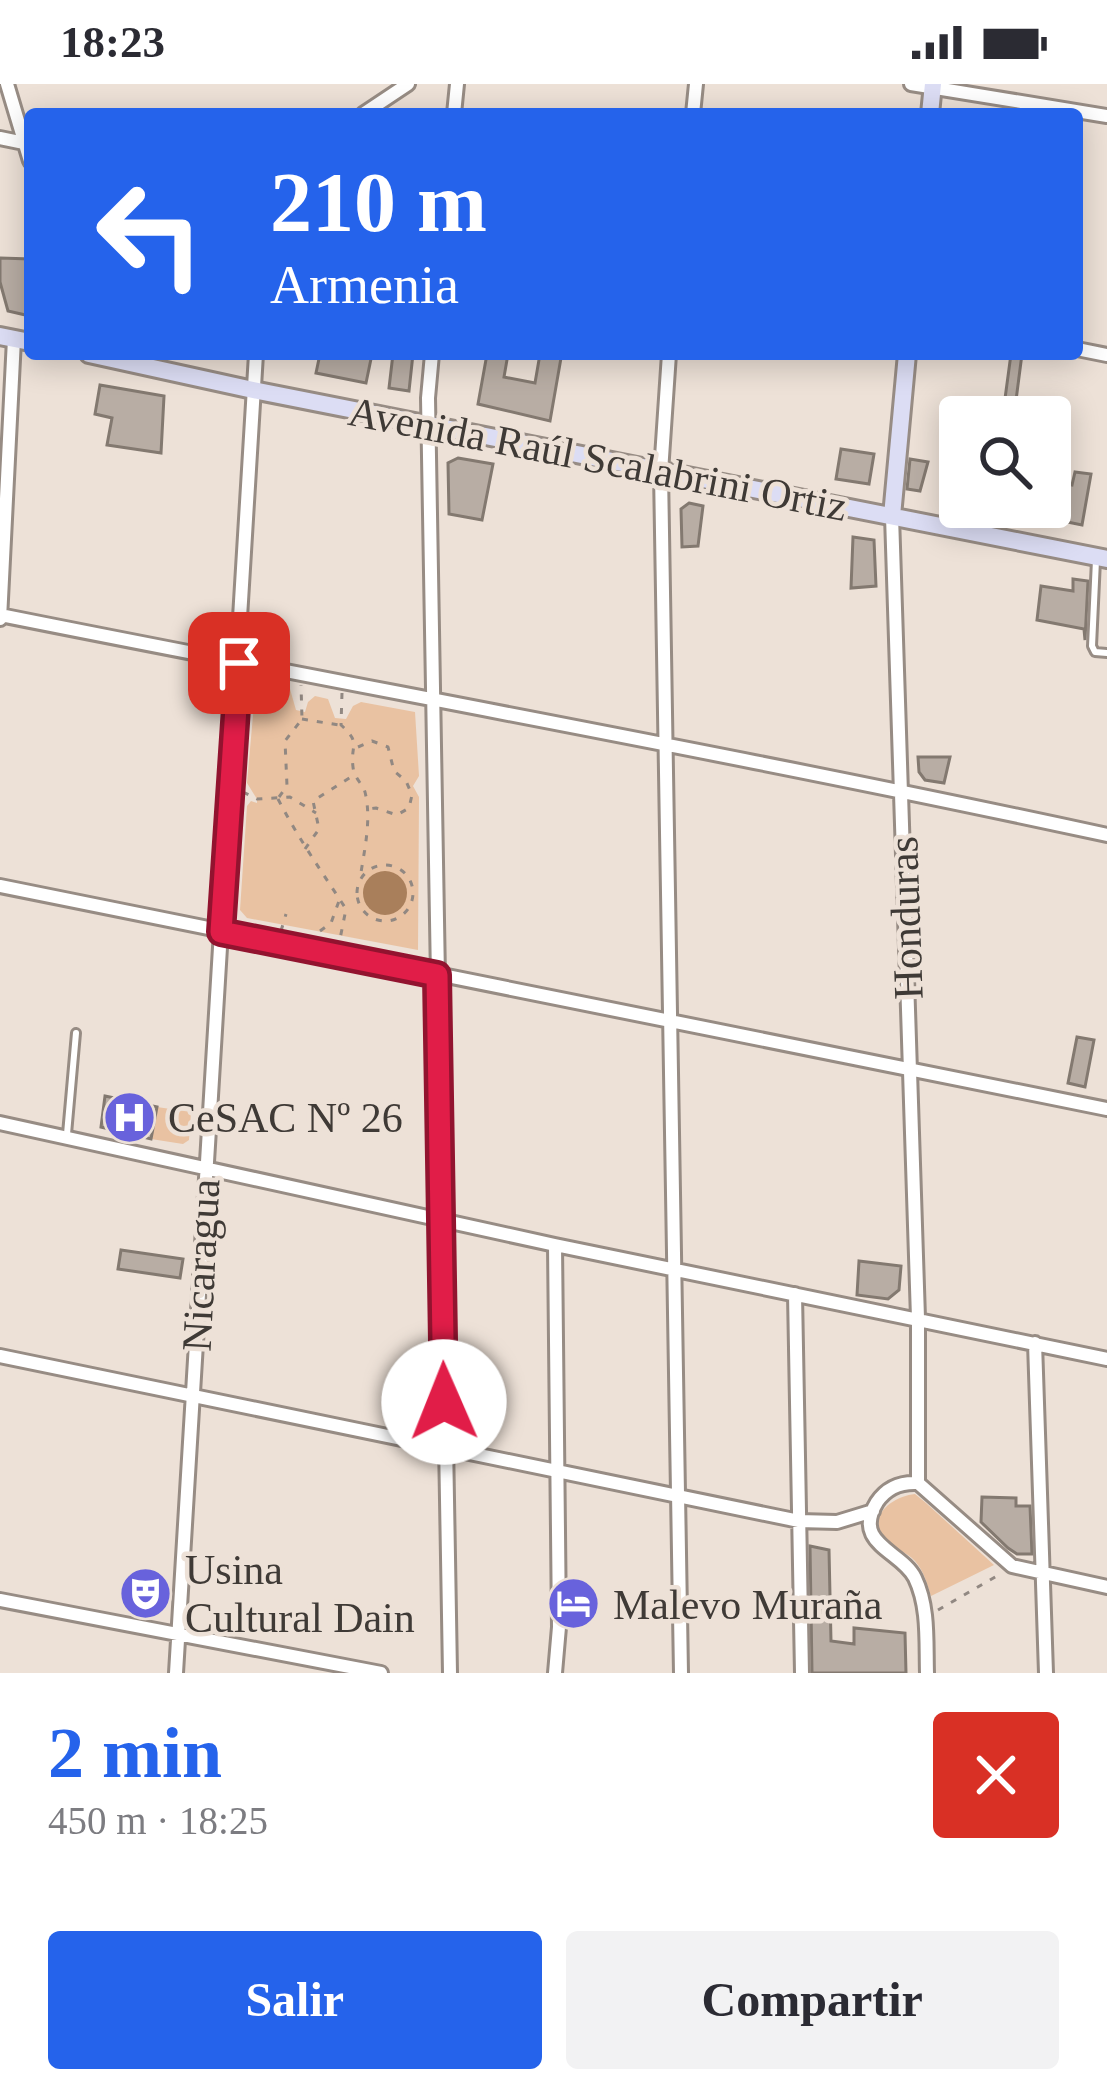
<!DOCTYPE html>
<html lang="es">
<meta charset="utf-8">
<style>
:root{--surface:#fff;--page:#f2f2f3;--text:#2b2b33;--muted:#7c7c81;--accent:#2563eb}
body{margin:0;font-family:Georgia,serif;background:var(--page);color:var(--text);height:100vh;display:flex;flex-direction:column;font-size:45px;white-space:nowrap}
*{box-sizing:border-box;margin:0}
p{font-size:39px;color:var(--muted)}
.icon{flex:none;width:66px;height:66px;fill:none;stroke:currentColor;stroke-width:2;stroke-linecap:round;stroke-linejoin:round}
.map{position:relative;height:1589px;overflow:hidden}
.sheet{display:flex;flex-direction:column;background:var(--surface);flex:1}
.sheet>*{flex:none}
.top-card{position:absolute;left:24px;top:24px;width:1059px;height:252px;border-radius:12px;box-shadow:0 6px 30px #0003;background:#2563eb;color:#fff;overflow:hidden}
.fabs{position:absolute;left:939px;top:312px;display:grid;gap:24px}
.fabs a{display:grid;place-items:center;width:132px;height:132px;border-radius:12px;background:var(--surface);box-shadow:0 6px 30px #0003;font-size:60px}
.pin{position:absolute;display:grid;place-items:center;width:102px;height:102px;color:#fff;margin:-51px;border-radius:24px;box-shadow:0 6px 18px #0006}
.me{position:absolute;width:132px;margin:-66px;rotate:359deg;stroke-linejoin:round;filter:drop-shadow(0 0 9px #0008)}
.turn{display:flex;align-items:center;gap:42px;height:252px;padding:0 48px;font-size:54px}
.turn .icon{width:156px;height:156px;stroke-width:2.5}
.turn b{display:block;font-size:84px;line-height:102px}
.round{display:grid;place-items:center;flex:none;width:126px;height:126px;border-radius:12px;background:var(--page)}
.head{display:flex;align-items:center;justify-content:space-between;height:204px;padding:0 48px}
h1{font-size:72px;font-weight:700;line-height:90px;color:var(--accent)}
.button{display:flex;gap:24px;margin-top:auto;padding:24px 48px}
.button a{flex:1;height:138px;border-radius:12px;background:var(--accent);color:#fff;font-size:48px;font-weight:700;line-height:138px;text-align:center}
.button a+a{background:var(--page);color:var(--text)}
.status{display:flex;justify-content:space-between;align-items:center;height:84px;padding:0 60px;background:var(--surface);direction:ltr}
.status svg{height:33px;fill:currentColor}
.map>svg:first-child{display:block}
</style>
<div class="status"><b>18:23</b><svg viewBox="0 0 49 12"><path d="M0 12V9h3v3zM5 12V6h3v6zM10 12V3h3v9zM15 12V0h3v12zM26 1h20v11H26zM47 4h2v5h-2z"/></svg></div>
<div class="map">
<svg width="1107" height="1589" viewBox="0 0 1107 1589">
<rect width="100%" height="100%" fill="#ede1d7"/>
<path fill="#e9c2a2" d="M273 600 290 605 296 626 305 628 308 618 315 612 328 615 335 634 346 635 353 622 361 618 415 628 419 692 413 702 419 713 418 866 247 834 240 826 247 722 251 717 257 719V715L247 699 254 620 257 611Z
M157 1023 191 1028 189 1056 183 1060 151 1055Z
M915 1410 926 1419 994 1481 931 1512C927 1500 924 1487 915 1477 907 1467 892 1466 884 1455 866 1431 894 1412 915 1410Z"/>
<path fill="#a97f5b" d="M363 809a22 22 0 1 1 44 0a22 22 0 1 1-44 0Z"/>
<path fill="#b8ada4" stroke="#837970" stroke-width="3" d="M0 174 30 175V232L8 227 0 198Z
M320 270H372L366 299 316 289Z
M393 270H413L409 307 389 304Z
M487 270H508L504 293 535 299 540 270 561 274 550 337 478 320Z
M1011 270H1022L1015 324 1004 322Z
M100 301 164 312 161 369 107 361 112 334 95 330Z
M841 365 874 370 869 400 836 395Z
M458 374 493 380 482 436 449 430 448 379Z
M910 375 928 378 920 407 907 405Z
M1075 388 1091 390 1082 441 1043 433 1045 423H1050V397L1072 401Z
M689 419 703 422 698 462 682 463 681 425Z
M853 453 874 456 876 502 851 504Z
M1073 495 1088 497 1085 556 1084 545 1037 536 1041 502 1073 507Z
M918 673H950L944 699 925 696 919 688Z
M1077 953 1094 956 1085 1003 1068 999Z
M105 1012 157 1023 151 1055 101 1043Z
M121 1166 183 1175 180 1194 118 1185Z
M859 1177 901 1182 899 1206 888 1215 857 1211Z
M982 1413 1016 1414V1422H1030L1032 1470H1017L1008 1464 981 1438Z
M810 1462 829 1466 831 1557 854 1560V1544L905 1549 906 1589H812Z
M132 1493 163 1496 160 1522 153 1527 129 1525Z"/>
<g fill="none" stroke-linecap="round" stroke-linejoin="round">
<defs>
<path id="lane" d="M1096 476 1092 562 1095 568 1107 569
M67 1050 76 949"/>
<path id="street" d="M7 0 30 77
M911 0 1107 32
M363 30 408 0
M454 30 457 0
M693 30 696 0
M0 54 29 60
M1077 265 1107 271
M432 270 428 314 450 1589
M669 270 661 388 681 1589
M892 432 918 1234V1399
M0 531C369 605 739 671 1107 751
M0 535 14 255
M0 802 1107 1025
M0 1039 555 1161 1107 1275
M795 1210 802 1589
M1035 1259 1046 1589
M0 1272 799 1437 837 1438 873 1427
M0 1516 381 1589
M176 1589 256 270
M555 1589 559 1543 555 1161
M927 1589C926 1558 929 1523 915 1494 902 1467 851 1460 877 1418 887 1403 901 1398 918 1399L1012 1482 1107 1503"/>
<path id="secondary" d="M930 30 933 0
M0 252 30 258
M89 270 253 306 1107 475
M892 432 907 270"/>
</defs>
<use href="#lane" stroke="#978c84" stroke-width="12"/>
<use href="#street" stroke="#978c84" stroke-width="18"/>
<use href="#secondary" stroke="#978c84" stroke-width="22"/>
<path stroke="#918882" stroke-width="3" stroke-dasharray="6 9" stroke-linecap="butt" d="M342 609 341 641C362 660 350 660 353 683 354 694 362 699 365 708 372 736 364 767 360 795
M302 635 339 641
M358 663 372 657 388 663 394 687 406 697 412 711 409 724 397 731 376 724 366 725
M243 708 257 715 290 713 316 729
M279 713 287 702 285 657 302 635 301 601
M278 715C298 754 322 788 346 825L339 860
M305 765 319 745 313 717 351 693
M357 809a28 28 0 1 1 56 0a28 28 0 1 1-56 0Z
M281 847 286 830
M320 847 331 839 339 817
M938 1526 1002 1489"/>
<use href="#lane" stroke="#fff" stroke-width="6"/>
<use href="#street" stroke="#fff" stroke-width="12"/>
<use href="#secondary" stroke="#dcddf4" stroke-width="16"/>
</g>
<g fill="none" stroke-linecap="round" stroke-linejoin="round">
<defs>
<path id="route" d="M239 579 221 848 437 891 444 1318"/>
</defs>
<use href="#route" stroke="#92132f" stroke-width="30"/>
<use href="#route" stroke="#e11d48" stroke-width="21"/>
</g>
<defs>
<symbol id="hospital-disc" viewBox="-11 -11 22 22"><circle r="9.5" fill="#6862dc" stroke="#ede1d7"/><path d="M-5-5h3v3.5h4V-5h3V5h-3V1.5h-4V5h-3Z" fill="#fff"/></symbol>
<symbol id="theatre-disc" viewBox="-11 -11 22 22"><circle r="9.5" fill="#6862dc" stroke="#ede1d7"/><path d="M-5-5.5Q0-4 5-5.5V0Q5 5 0 6Q-5 5-5 0ZM-3.3-2.5H-1v1.5H-3.3ZM1-2.5H3.3v1.5H1ZM-2.8 1Q0 5.5 2.8 1Z" fill="#fff"/></symbol>
<symbol id="hotel-disc" viewBox="-11 -11 22 22"><circle r="9.5" fill="#6862dc" stroke="#ede1d7"/><path d="M-6-4.5h1.5V1H6V5H4.5V3h-9V5H-6ZM-4 0a1.8 1.8 0 1 1 3.6 0ZM.5 0V-2.5h3Q6-2.5 6 0Z" fill="#fff"/></symbol>
</defs>
<g fill-rule="evenodd">
<use href="#hospital-disc" x="100" y="1004" width="59" height="59"/>
<use href="#theatre-disc" x="116" y="1480" width="59" height="59"/>
<use href="#hotel-disc" x="544" y="1490" width="59" height="59"/>
</g>
<g text-anchor="middle" stroke-width="9" stroke-linejoin="round" paint-order="stroke">
<g font-size="42" fill="#3f3a36" stroke="#ede1d7">
<text transform="translate(598 374) rotate(11)" y="15">Avenida Raúl Scalabrini Ortiz</text>
<text transform="translate(905 834) rotate(-92)" y="15">Honduras</text>
<text transform="translate(200 1181) rotate(-87)" y="15">Nicaragua</text>
</g>
<g font-size="42" fill="#3f3a36" stroke="#ede1d7" text-anchor="start">
<text x="168" y="1048">CeSAC Nº 26</text>
<text x="185" y="1500">Usina<tspan x="185" dy="48">Cultural Dain</tspan></text>
<text x="613" y="1535">Malevo Muraña</text>
</g>
</g>
</svg>
<div class="fabs">
<a><svg class="icon" aria-label="search" viewBox="0 0 24 24"><circle cx="10" cy="10" r="6"/><path d="M15 15l6 6"/></svg></a>
</div>
<div class="pin" style="left:239px;top:579px;background:#d93025"><svg class="icon" aria-label="arrive" viewBox="0 0 24 24"><path d="M6 21V4h12l-3 4 3 4H6"/></svg></div>
<svg class="me" style="left:444px;top:1318px" viewBox="-20 -20 40 40"><circle r="19" fill="#fff"/><path d="M0-13L10 11 0 6-10 11z" fill="#e11d48"/></svg>
<div class="top-card">
<div class="turn"><svg class="icon" aria-label="left" viewBox="0 0 24 24"><path d="M17 20v-9H6M10 6l-5 5 5 5"/></svg><div><b>210 m</b>Armenia</div></div>
</div>
</div>
<section class="sheet">
<div class="head"><div><h1>2 min</h1><p>450 m · 18:25</p></div><a class="round" style="background:#d93025;color:#fff"><svg class="icon" aria-label="close" viewBox="0 0 24 24"><path d="M6 6l12 12M18 6L6 18"/></svg></a></div>
<div class="button"><a>Salir</a><a>Compartir</a></div>
</section>
